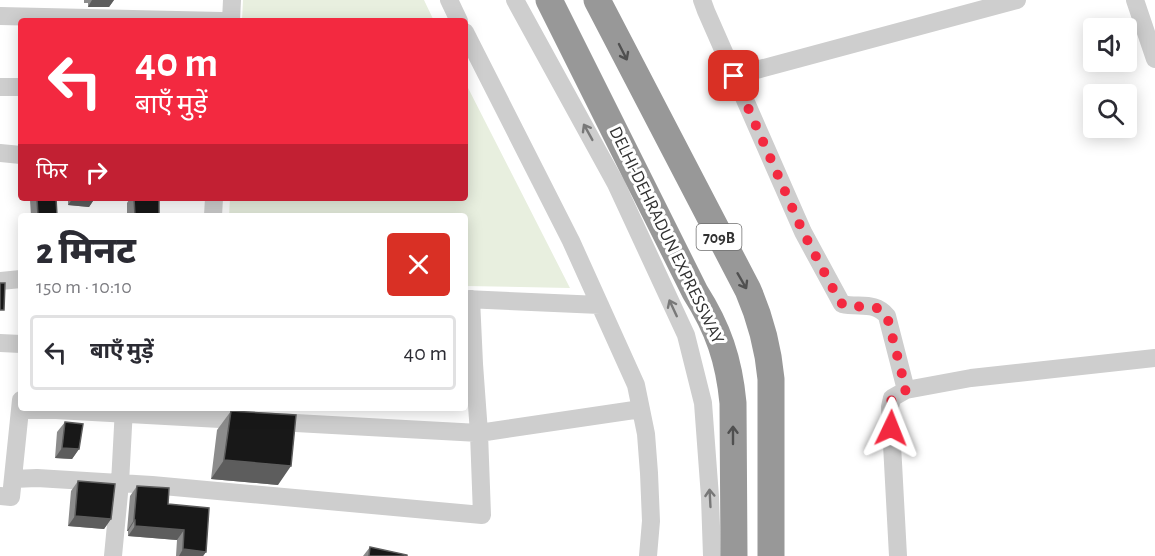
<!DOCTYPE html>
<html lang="hi">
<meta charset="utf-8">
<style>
:root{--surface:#fff;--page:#f7f7f7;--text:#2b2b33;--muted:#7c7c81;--line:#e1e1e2}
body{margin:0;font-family:"Alegreya Sans","Noto Sans Devanagari",sans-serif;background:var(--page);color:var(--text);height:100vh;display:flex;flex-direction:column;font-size:22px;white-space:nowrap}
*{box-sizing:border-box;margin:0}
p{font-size:20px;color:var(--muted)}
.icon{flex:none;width:33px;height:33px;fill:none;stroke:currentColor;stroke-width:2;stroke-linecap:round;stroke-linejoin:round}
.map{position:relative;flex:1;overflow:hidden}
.details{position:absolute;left:18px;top:213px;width:450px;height:198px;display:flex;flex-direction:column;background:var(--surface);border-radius:6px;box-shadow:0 3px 15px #0003}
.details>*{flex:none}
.hud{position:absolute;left:18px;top:18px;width:450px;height:183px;border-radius:6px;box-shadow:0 3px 15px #0003;background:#f32940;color:#fff;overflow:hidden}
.tools{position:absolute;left:1083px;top:18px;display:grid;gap:12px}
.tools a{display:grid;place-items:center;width:54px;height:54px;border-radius:6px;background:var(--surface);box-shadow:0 3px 15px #0003;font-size:30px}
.pin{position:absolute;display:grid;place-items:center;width:51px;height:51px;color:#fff;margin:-26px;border-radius:12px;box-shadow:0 3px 9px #0006}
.me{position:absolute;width:66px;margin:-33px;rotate:2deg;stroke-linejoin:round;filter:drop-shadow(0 0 4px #0008)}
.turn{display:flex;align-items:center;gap:21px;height:126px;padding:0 18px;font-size:27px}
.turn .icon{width:78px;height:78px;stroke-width:2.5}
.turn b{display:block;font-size:42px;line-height:51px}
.then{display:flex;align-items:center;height:57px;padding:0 18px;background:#0003;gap:12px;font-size:22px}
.round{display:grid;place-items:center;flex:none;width:63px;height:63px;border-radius:6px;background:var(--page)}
.overview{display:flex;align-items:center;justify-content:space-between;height:102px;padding:0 18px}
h1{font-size:36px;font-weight:800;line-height:45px}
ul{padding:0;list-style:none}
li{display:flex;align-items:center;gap:18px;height:75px;margin:0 12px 9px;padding:0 6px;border:3px solid var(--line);border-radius:6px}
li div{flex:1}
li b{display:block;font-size:22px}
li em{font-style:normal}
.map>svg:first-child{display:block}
</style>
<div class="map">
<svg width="1155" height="556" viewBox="0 0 1155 556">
<rect width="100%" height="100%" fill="#fff"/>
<path fill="#e8efdf" d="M243 0H424L434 21H242Z
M465 82 570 288 465 286V216H229L230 198H465Z"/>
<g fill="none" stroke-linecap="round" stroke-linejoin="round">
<path stroke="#cecece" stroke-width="18" d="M449 0 459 21
M515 0 616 184 686 335 703 403 710 497 712 556
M702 0 706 11 803 232 842 304C859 308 875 301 887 316L906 390
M1135 0 1155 59
M0 16 221 21
M231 21 232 0
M465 32 571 241 636 385 646 434 649 473 651 521 648 556
M734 76 1017 0
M0 87H21
M0 153 21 155
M213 216 214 198
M0 281 21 279
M465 299 600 305
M0 343 21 344
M20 410H56L479 433 641 409
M13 479 37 478 152 485 482 515 479 433 474 364 471 299
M0 496 11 497 21 400
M113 556 120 483 124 408
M898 556 890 407 892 398 906 390 971 378 1155 358"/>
<path stroke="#989898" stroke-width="27" d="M549 0 695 292C718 328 729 360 733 403L734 556
M597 0 748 290C761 320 768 346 771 379V556"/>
</g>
<path fill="#8c8c8c" d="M84 0H114L109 7H88V3H84Z
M31 198H56L57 216H31L30 200Z
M68 198H95L89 207 68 205Z
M130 198H159V216H127V203Z
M231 411 278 485 211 479 217 430Z
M65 422 79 449 72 459 55 458 57 432Z
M78 481 111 519 104 529 68 526 71 491Z
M137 486 168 504 206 552 203 556H176L177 540 128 536V531H127L130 496Z
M370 547 407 556H363Z"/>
<path fill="#5d5d5d" d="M92 0H114L109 7H88Z
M73 198H95L89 207 68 205Z
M62 448 79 449 72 459 55 458Z
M224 460 291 466 278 485 211 479Z
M75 516 111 519 104 529 68 526Z
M134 520H135L128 531H127Z
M135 526 184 530 177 540 128 536Z
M183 549 206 552 203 556H179Z"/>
<path fill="#181818" stroke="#5d5d5d" stroke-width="1.5" d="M94 19H115L114 21H94Z
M37 198H56L57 216H38Z
M134 198H159V216H135Z
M0 283H5L4 310H0Z
M231 411 296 415 291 466 224 460Z
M65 422 83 424 79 449 62 448Z
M78 481 115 484 111 519 75 516Z
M137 486 169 488 168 504 209 508 206 552 183 549 184 530 135 526V520H134Z
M370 547 407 555V556H369Z"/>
<defs><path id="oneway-shaft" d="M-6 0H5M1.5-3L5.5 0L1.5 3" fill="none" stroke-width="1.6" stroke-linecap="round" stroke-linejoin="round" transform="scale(1.5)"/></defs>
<g stroke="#505050">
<use href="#oneway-shaft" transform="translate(623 52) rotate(63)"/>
<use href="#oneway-shaft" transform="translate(742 281) rotate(60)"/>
<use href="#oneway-shaft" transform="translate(733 435) rotate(-90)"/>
</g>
<g stroke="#787878">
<use href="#oneway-shaft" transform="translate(588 132) rotate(-119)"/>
<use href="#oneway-shaft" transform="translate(673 308) rotate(-115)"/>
<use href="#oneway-shaft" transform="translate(710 498) rotate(-93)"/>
</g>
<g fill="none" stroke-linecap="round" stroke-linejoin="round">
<path stroke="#f32940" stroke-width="10" stroke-dasharray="0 18" d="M734 76 803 232 840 302C853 314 872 297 887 316L906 390 892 398 891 402V428"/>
</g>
<g text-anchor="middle" stroke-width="6" stroke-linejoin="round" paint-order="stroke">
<rect fill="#fff" stroke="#6f6f6f" stroke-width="1.5" x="696.5" y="224" width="45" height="26" rx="4.5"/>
<g font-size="16" font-weight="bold" fill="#313131">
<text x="719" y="243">709B</text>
</g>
<g font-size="18" fill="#313131" stroke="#fff">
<text transform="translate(667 235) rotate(64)" y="6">DELHI-DEHRADUN EXPRESSWAY</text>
</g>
</g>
</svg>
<div class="tools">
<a><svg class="icon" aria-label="sound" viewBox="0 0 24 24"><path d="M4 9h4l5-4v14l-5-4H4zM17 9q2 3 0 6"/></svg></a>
<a><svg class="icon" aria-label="search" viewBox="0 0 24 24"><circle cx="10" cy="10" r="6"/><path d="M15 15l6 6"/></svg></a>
</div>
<div class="pin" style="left:734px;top:76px;background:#d93025"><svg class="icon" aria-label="arrive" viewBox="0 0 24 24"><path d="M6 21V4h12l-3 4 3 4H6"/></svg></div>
<svg class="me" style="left:891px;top:428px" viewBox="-20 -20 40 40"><path d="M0-17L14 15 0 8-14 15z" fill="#f32940" stroke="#fff" stroke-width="4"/></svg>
<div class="hud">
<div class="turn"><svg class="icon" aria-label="left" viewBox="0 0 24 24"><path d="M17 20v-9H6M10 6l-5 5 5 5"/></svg><div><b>40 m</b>बाएँ मुड़ें</div></div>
<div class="then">फिर<svg class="icon" aria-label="right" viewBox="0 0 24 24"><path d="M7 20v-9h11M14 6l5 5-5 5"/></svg></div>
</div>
<section class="details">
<div class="overview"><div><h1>2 मिनट</h1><p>150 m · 10:10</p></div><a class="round" style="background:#d93025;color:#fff"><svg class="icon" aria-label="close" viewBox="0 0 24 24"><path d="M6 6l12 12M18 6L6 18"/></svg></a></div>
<ul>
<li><svg class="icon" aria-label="left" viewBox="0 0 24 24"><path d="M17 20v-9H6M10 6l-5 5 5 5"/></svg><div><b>बाएँ मुड़ें</b></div><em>40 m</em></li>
</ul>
</section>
</div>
